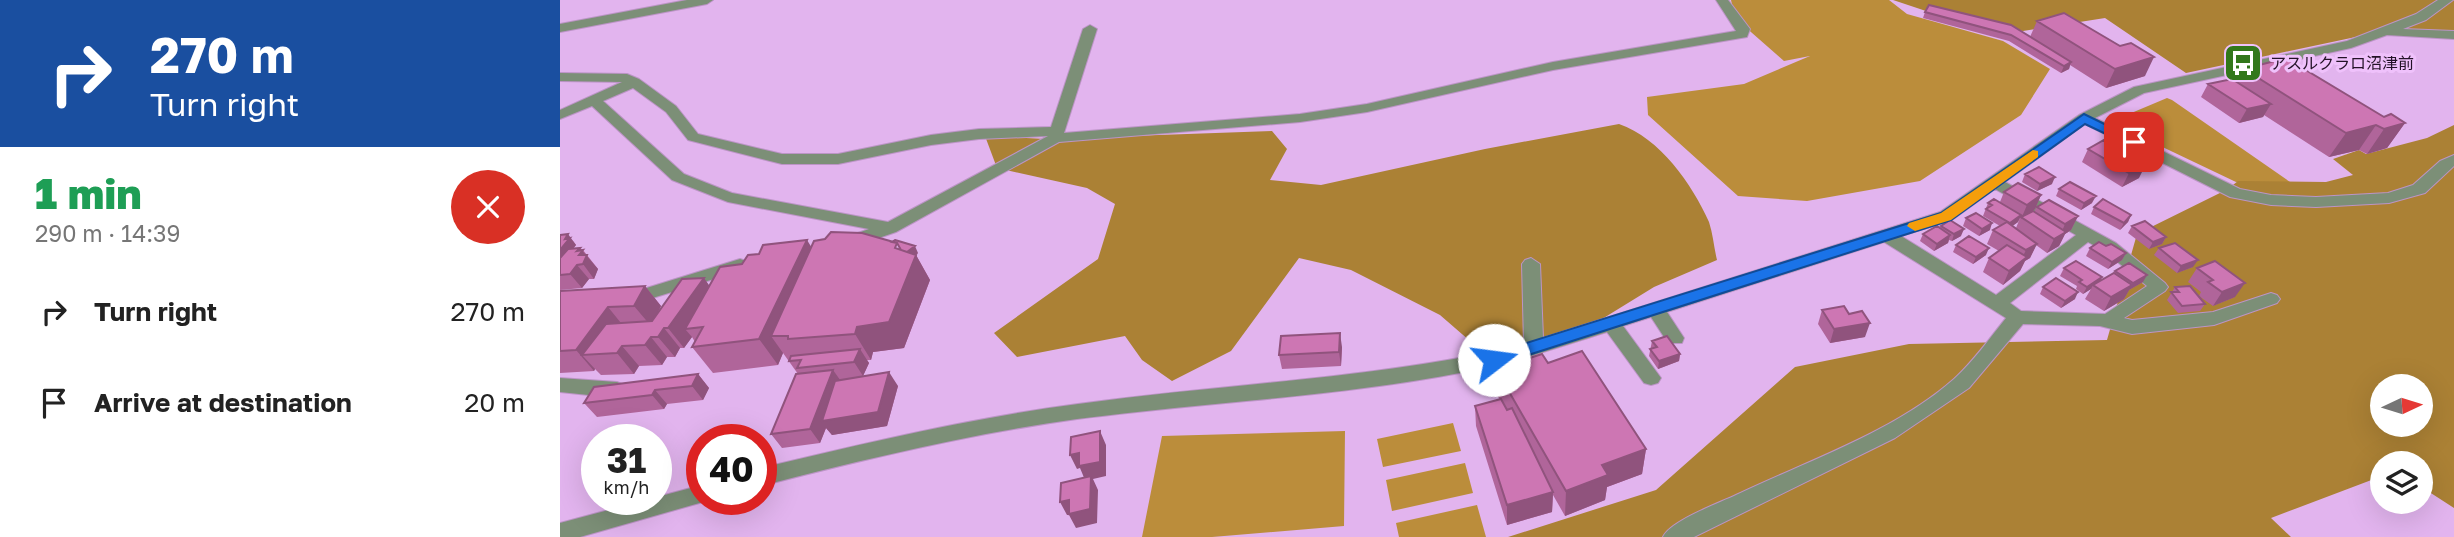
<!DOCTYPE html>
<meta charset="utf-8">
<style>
:root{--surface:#fff;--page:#f2f2f2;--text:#222;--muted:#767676}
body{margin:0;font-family:"Golos Text","Noto Sans JP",sans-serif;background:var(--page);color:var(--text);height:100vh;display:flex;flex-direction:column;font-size:26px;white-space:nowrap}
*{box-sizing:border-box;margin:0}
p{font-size:23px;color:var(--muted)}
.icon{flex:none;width:38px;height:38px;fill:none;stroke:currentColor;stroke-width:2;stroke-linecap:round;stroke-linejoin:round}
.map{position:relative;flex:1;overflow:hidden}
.drawer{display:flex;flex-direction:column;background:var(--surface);width:560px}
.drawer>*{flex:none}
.hud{background:#1a4fa0;color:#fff;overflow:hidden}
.needle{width:46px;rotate:86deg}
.controls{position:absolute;left:1810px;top:374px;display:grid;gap:14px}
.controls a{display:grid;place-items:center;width:63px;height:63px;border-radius:50%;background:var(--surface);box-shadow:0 7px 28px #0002;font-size:35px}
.speed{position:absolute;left:21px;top:424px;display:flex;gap:14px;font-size:35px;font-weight:700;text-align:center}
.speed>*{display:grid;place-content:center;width:91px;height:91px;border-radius:50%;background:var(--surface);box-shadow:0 7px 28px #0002;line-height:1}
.speed small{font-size:18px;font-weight:400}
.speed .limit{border:10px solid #d22;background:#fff;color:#111}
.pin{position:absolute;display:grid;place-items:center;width:60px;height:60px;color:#fff;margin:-30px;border-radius:14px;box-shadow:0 4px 10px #0006}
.me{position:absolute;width:77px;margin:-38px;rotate:75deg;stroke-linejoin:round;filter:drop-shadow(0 0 5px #0008)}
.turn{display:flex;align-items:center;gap:24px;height:147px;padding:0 35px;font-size:32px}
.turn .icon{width:91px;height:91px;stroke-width:2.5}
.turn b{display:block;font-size:49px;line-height:60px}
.round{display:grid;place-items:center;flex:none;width:74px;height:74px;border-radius:37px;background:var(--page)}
.overview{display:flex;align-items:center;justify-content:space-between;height:119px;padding:0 35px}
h1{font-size:42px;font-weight:800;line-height:52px;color:#1e9e55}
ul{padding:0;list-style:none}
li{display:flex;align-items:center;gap:21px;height:91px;padding:0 35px}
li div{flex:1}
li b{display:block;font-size:26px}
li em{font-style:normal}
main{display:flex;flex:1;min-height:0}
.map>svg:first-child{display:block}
</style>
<main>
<section class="drawer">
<div class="hud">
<div class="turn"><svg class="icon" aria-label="right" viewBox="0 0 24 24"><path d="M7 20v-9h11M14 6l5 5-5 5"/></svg><div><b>270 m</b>Turn right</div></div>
</div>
<div class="overview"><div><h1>1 min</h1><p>290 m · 14:39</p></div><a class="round" style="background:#d93025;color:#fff"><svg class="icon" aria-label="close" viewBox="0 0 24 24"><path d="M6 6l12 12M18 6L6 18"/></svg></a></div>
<ul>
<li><svg class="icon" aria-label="right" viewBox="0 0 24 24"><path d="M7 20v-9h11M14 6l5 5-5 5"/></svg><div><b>Turn right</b></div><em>270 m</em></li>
<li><svg class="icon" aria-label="arrive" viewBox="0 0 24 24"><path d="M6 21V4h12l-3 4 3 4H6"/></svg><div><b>Arrive at destination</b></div><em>20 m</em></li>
</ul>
</section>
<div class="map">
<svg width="1894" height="537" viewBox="0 0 1894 537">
<rect width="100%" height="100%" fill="#e2b4ee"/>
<path fill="#bb8d3b" d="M1171 0H1329L1347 14 1443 41 1490 69 1461 115 1360 181 1247 201 1178 196 1088 115 1087 97 1184 84 1250 56 1224 61 1175 18Z
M1607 98 1612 100 1730 182H1676L1550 122Z
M893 423 901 451 823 467 817 439Z
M785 431 784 526 652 537H582L602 436Z
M905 463 913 493 832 511 826 480Z
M917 505 926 537H839L836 523Z"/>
<path fill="#ab8135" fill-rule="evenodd" d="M1333 0H1894V33L1824 31 1626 73 1545 18 1463 31 1393 20Z
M1059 124C1100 138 1132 184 1149 222 1153 234 1154 248 1157 260L1094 287 1016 335 925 354 880 315 791 270 739 258 671 351 612 381 582 360 565 336 457 357 434 333 538 259 555 204 527 188 437 168 425 136 486 139 712 131 727 149 710 180 761 185 925 149Z
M1894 125V508L1860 486V464H1822V476L1711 518 1731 537H948L1096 490 1235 367 1349 344 1547 340 1577 234 1668 189 1678 181 1766 182 1793 175 1773 159 1799 150 1806 154 1867 138ZM1822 387H1860V425H1822Z"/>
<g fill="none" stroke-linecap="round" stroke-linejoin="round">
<defs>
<path id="minor" d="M127 0H153L147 4 0 32V24Z
M1156 0H1168L1190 29 1187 37 993 70 807 112 740 122 499 142 336 232 290 248 284 246 281 242 284 238 309 229 168 202 112 180 32 106 0 119V110L62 82 0 81V73L67 74 79 79 116 106 138 134 222 154H278L371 135 419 129 491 127 523 29 530 25 537 29 504 133 740 114 807 104 993 62 1176 31ZM73 88 106 112 128 140 222 164H278L371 145 419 139 488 136 328 222 172 193 124 174 43 101Z
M1878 0H1893L1866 20 1843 29 1894 31V39L1827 35 1791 48 1584 93 1535 118 1680 189 1711 195 1756 197 1828 193 1853 185 1880 161 1894 155V166L1865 193 1829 203 1756 207 1711 205 1670 197 1525 124 1445 182 1556 243 1605 283 1608 287 1605 291 1564 318 1572 320 1653 312 1711 293 1717 295 1720 299 1717 303 1654 325 1572 334 1540 326 1463 324 1409 388 1335 438 1134 537H1103C1110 521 1159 503 1176 495 1247 461 1334 432 1394 379 1414 361 1429 339 1446 318L1324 242 1107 312 1124 338 1122 343H1108L1091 317 1063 326 1101 378 1098 383 1091 385 1084 383 1047 332C999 347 954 363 905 372 777 397 646 402 517 419 410 434 305 459 201 486V468C306 443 411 418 518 404 664 384 811 379 954 347L964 344 962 264 965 260 971 258 980 264 983 338 1380 212 1519 115 1574 87 1787 41 1856 14ZM1435 189 1516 235 1436 295 1341 236 1392 220ZM1528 242 1544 251 1587 286 1545 314 1461 311 1450 303Z
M180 259 186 261 189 265 186 269 70 305 64 303 61 299 64 295Z
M0 378 57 382 64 385 67 390 64 395 57 398 0 392Z
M142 485V499L150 500 20 537H0V523Z"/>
</defs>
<use href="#minor" stroke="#bc94c6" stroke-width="2"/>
<use href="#minor" fill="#7c8f77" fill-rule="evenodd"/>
</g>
<path fill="#b0659a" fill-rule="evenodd" d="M1365 12 1470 37 1477 21 1585 76 1546 88 1510 65 1509 69 1501 73 1449 41 1363 18Z
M1684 69 1824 117 1845 123 1827 148 1807 154 1799 150 1769 157 1704 115 1703 117 1679 123 1641 97 1648 84 1677 82Z
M1528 149 1579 178 1562 187 1522 162Z
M1465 174 1492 184 1477 191 1462 182Z
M1499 189 1532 203 1521 210 1496 196Z
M1444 192 1481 195 1475 209 1471 212H1474L1477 207 1518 216 1511 230 1505 234 1499 246 1487 253 1476 245 1470 258 1465 261 1460 271 1443 285 1423 272 1429 258 1439 251 1427 244 1433 230 1440 226 1423 216 1428 203 1440 202ZM1460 218 1456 228 1452 226 1458 222Z
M1534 207 1571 215 1568 222 1560 230 1531 214Z
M1406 218 1430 230 1419 236 1403 226Z
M1381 226 1401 236 1392 241 1389 240 1388 243 1374 251 1360 241 1363 234 1380 228Z
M1572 226 1606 237 1602 244 1589 249 1568 233Z
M0 235 13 241 16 245 13 248H20L23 250 38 269 34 279H29L22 288 0 290Z
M1396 245 1426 255 1413 264 1393 252Z
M1546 246 1566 253 1562 260 1548 269 1526 256 1530 248Z
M251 247 358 253 356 255 370 280 344 348 313 352 311 360H307L309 363 303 376 338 386 327 426 272 435 266 428 260 443 222 448 211 434 238 374 223 353 218 365 153 373 132 347 135 342 132 337 124 348H120L115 357H107L102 365 79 366 74 374 41 375 35 369 34 371 0 373V291L85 286 101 306 97 314 144 278 149 286 182 264Z
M1599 248 1633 267 1617 273 1594 255Z
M1504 268 1542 277 1540 281 1554 273 1555 271 1583 282 1569 290 1564 299 1544 311 1525 299 1531 289 1523 294 1516 289 1517 286 1500 276Z
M1637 268 1675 297 1653 306 1639 296 1641 292 1628 282Z
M1483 287 1515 299 1501 308 1480 294Z
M1615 287 1645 304 1640 311 1618 313 1607 300Z
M1262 310 1305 337 1270 343 1258 324Z
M1092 341 1120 354 1119 361 1098 369 1089 356Z
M782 347 781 366 722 369 719 355Z
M988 363 1086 449 1082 474 1047 487 1045 500 1005 516 993 495 992 512 947 525 916 426 915 406 940 400 937 395 936 369Z
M138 374 149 388 143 400 107 404 104 409 37 417 24 403Z"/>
<path fill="#90537d" d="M1594 57 1585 76 1546 88 1555 69Z
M1511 62 1509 69 1501 73 1504 66Z
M1711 104 1703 117 1679 123 1687 109Z
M1845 123 1827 148 1807 154 1824 129Z
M1816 125 1799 150 1769 157 1786 133Z
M1586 164 1579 178 1562 187 1569 173Z
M1495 177 1492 184 1477 191 1480 184Z
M1481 195 1475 209 1461 219 1467 205Z
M1536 196 1532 203 1521 210 1524 203Z
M1461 215 1458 222 1447 230 1450 223Z
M1571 215 1568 222 1560 230 1564 223Z
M1518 216 1511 230 1505 234 1499 246 1487 253 1494 239 1500 236 1505 224Z
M1432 223 1430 230 1419 236 1422 229Z
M1404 229 1401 236 1392 241 1394 234Z
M8 234 16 245 0 266V250Z
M1390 235 1388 243 1374 251 1377 244Z
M1606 237 1602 244 1589 249 1593 242Z
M247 240 263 266 211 336 223 353 218 365 199 339Z
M1477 244 1470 258 1465 261 1460 271 1443 285 1449 271 1460 262 1466 250Z
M355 246 358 253 356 255 370 280 344 348 313 352 311 360 295 334 297 327 344 255Z
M20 248 38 269 34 279 23 264 17 251Z
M1429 248 1426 255 1413 264 1416 257Z
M1566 253 1562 260 1548 269 1552 262Z
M1638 260 1633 267 1617 273 1621 266Z
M17 265 29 279 22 288 10 274Z
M1587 275 1583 282 1569 290 1573 283Z
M1542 277 1538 285H1533L1531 289 1523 294 1527 287Z
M144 278 158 298 125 329 132 337 124 348 108 328Z
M1685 283 1675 297 1653 306 1662 292Z
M1572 285 1564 299 1544 311 1551 297Z
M85 286 101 306 91 326 74 306Z
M1518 292 1515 299 1501 308 1505 301Z
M48 307 65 328 22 355 35 369 34 371 16 350Z
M1310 323 1305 337 1270 343 1274 329Z
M104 328 120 348 115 357 98 337Z
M780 333 782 347 781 366 779 352Z
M91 337 107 357 102 365 85 345Z
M62 346 79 366 74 374 57 353Z
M300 349 309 363 303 376 294 362Z
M1120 354 1119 361 1098 369 1099 361Z
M273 370 283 384 329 372 338 386 327 426 272 435 266 428 260 443 250 429Z
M138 374 149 388 143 400 132 386Z
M95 390 107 404 104 409 92 395Z
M540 431 546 445V476L533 479 538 490 537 523 516 528 509 515H507L500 502 525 480 520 468 517 469 510 455 519 453Z
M1086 449 1082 474 1047 487 1045 500 1005 516 1006 491 1042 465Z
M993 492 992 512 947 525V505Z"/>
<path fill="#cd76b3" stroke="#90537d" stroke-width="2" d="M1369 5 1451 25 1511 62 1504 66 1451 35 1365 12Z
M1504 13 1560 46 1571 43 1594 57 1555 69 1477 21Z
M1726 58 1824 117 1831 114 1845 123 1824 129 1816 125 1786 133 1684 69Z
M1672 79 1711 104 1687 109 1648 84Z
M1544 140 1586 164 1569 173 1528 149Z
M1479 167 1495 177 1480 184 1465 174Z
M1510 182 1536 196 1524 203 1499 189Z
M1458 183 1481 195 1467 205 1444 192Z
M1434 199 1461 215 1450 223 1426 209 1432 205 1428 203Z
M1543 199 1571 215 1564 223 1534 207Z
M1489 200 1518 216 1505 224 1477 207Z
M1473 211 1506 232 1494 239 1461 217Z
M1416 213 1432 223 1422 229 1406 218Z
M1390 220 1404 229 1394 234 1381 226Z
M1585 221 1606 237 1593 242 1572 226Z
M1447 222 1477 244 1466 250 1433 230Z
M1377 226 1390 235 1377 244 1363 234Z
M271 232 302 233 337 243 335 248 356 255 329 322 297 327 295 334 228 339V336H211L254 241 265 239Z
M8 234 5 239 10 238 0 250V235Z
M1409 236 1429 248 1416 257 1396 245Z
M247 240 199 339 132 347 143 327 125 329 160 267 182 264 188 255 199 254 203 245Z
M335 240 355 246 347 252 341 250 337 243 332 242Z
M1539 242 1546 246 1551 244 1566 253 1552 262 1530 248Z
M1615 243 1638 260 1621 266 1599 248Z
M1447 245 1467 257 1449 271 1429 258Z
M20 248 17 251 23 250 19 255H27L23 264 17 265 10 274 0 275V258L8 249Z
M1516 261 1542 277 1527 287 1519 282 1522 280 1504 268Z
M1655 261 1685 283 1662 292 1648 282 1653 280 1637 268Z
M1569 263 1587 275 1573 283 1555 271Z
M1554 273 1572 285 1551 297 1533 285Z
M144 278 108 328H104L98 337H91L85 345 62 346 57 353 22 355 46 324 92 321 122 279Z
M1496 278 1518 292 1505 301 1483 287Z
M85 286 74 306 48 307 16 350 0 351V291Z
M1630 286 1645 304 1622 306 1611 292H1619L1615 287Z
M1284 306 1289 314 1302 311 1310 323 1274 329 1262 310Z
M780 333 779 352 719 355 721 336Z
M1107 336 1120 354 1099 361 1090 349 1097 347 1092 341Z
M300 349 294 362 237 368 241 360 229 361 231 356Z
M1022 351 1086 449 1042 465 1048 475 1006 491 936 369 982 354 988 363Z
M273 370 250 429 211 434 236 374Z
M329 372 318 412 262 421 275 381Z
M138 374 132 386 95 390 92 395 24 403 34 387Z
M941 399 947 410 952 408 993 492 947 505 915 406Z
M540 431V462L519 466V453L510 455 511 437Z
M531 476 530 509 509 514V500L500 502 501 483Z"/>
<path fill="#1a73e8" stroke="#114b97" stroke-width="2" d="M1524 114 1581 142 1578 145H1569L1525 124 1391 220 934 366 928 364 926 360 928 355 1381 213Z"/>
<path fill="#f59e0b" d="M1473 150 1478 151V157L1391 220 1355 231 1347 226 1349 223 1381 213Z"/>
<defs>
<symbol id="bus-square" viewBox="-11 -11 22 22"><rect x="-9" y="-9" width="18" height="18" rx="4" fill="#32781b" stroke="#efc1fb"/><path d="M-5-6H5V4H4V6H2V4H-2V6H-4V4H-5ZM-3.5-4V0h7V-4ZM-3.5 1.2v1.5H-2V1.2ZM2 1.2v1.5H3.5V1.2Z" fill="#fff"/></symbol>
</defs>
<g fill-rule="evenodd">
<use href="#bus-square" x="1661" y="41" width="44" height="44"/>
</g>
<g text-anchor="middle" stroke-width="6" stroke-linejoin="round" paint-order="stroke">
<g font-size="16" fill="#231227" stroke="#efc1fb" text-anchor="start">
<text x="1710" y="69">アスルクラロ沼津前</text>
</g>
</g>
</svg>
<div class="controls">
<a><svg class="needle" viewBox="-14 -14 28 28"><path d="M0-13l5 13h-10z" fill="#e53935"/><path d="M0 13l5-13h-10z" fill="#767676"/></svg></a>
<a><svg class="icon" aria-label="layers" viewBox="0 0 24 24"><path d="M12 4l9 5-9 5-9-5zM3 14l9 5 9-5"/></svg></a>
</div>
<div class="speed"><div>31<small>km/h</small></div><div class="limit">40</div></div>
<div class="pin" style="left:1574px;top:142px;background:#d93025"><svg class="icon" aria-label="arrive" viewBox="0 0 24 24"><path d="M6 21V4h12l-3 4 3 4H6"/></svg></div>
<svg class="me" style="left:934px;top:360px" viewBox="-20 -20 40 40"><circle r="19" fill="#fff"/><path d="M0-13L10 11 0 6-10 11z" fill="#1a73e8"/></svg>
</div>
</main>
